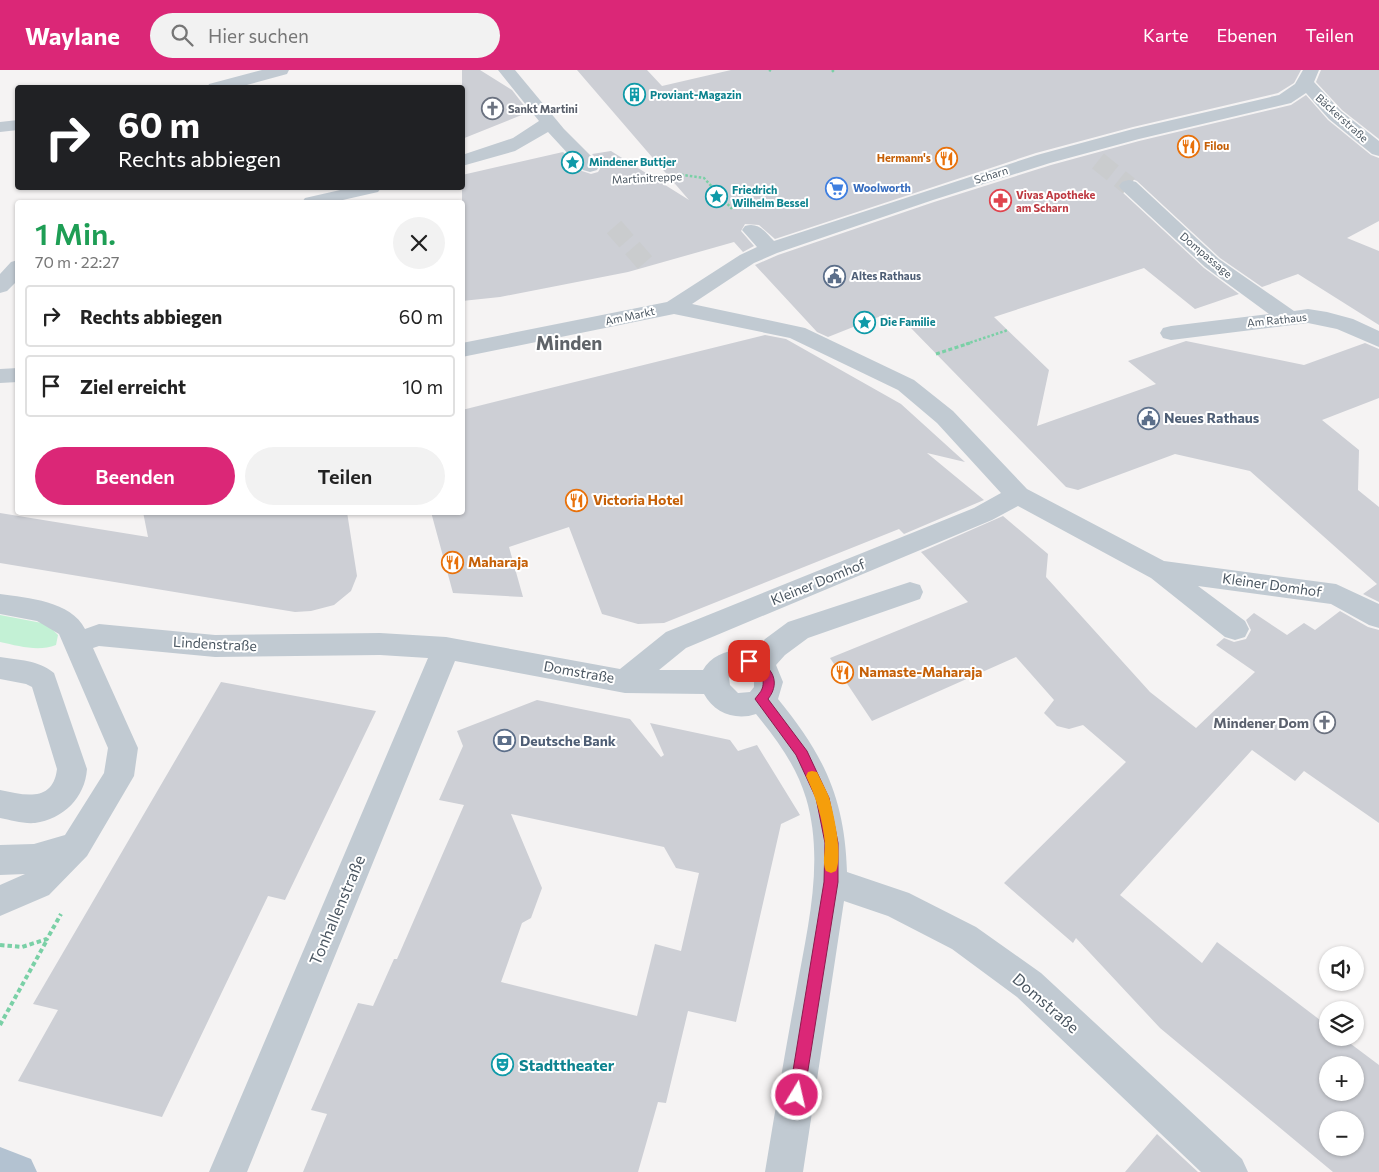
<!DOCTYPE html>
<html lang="de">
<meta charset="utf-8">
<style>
:root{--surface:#fff;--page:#f2f2f2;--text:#222;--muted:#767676;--line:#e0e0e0;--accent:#db2777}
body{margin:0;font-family:Commissioner,sans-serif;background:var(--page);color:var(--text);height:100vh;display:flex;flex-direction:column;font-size:19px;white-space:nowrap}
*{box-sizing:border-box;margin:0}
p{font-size:16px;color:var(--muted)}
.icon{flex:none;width:28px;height:28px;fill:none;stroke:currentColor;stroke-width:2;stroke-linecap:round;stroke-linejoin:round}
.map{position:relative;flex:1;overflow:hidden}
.side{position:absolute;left:15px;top:130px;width:450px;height:315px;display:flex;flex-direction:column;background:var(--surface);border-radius:5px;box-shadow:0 1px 4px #0004}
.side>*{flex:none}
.guide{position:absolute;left:15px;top:15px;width:450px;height:105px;border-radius:5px;box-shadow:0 1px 4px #0004;background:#202124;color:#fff;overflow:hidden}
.fabs{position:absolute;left:1319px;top:876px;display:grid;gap:10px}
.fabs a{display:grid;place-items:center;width:45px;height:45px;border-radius:50%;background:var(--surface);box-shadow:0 1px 4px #0004;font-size:25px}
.pin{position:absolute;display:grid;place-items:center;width:42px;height:42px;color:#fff;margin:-21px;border-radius:10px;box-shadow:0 2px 8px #0006}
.me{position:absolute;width:55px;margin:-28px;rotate:9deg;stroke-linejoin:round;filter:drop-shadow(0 0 4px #0008)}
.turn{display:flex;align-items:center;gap:18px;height:105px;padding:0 20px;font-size:22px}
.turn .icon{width:65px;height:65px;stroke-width:2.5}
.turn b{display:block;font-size:35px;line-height:42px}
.round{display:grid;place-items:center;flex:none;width:52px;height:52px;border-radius:26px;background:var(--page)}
.head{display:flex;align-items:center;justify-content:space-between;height:85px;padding:0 20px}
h1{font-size:30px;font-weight:600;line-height:38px;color:#1e9e55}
.action{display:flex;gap:10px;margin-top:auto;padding:10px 20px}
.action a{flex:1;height:58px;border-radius:30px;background:var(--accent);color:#fff;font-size:20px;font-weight:600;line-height:58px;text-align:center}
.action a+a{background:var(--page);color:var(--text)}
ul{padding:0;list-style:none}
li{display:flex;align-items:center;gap:15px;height:62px;margin:0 10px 8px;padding:0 10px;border:2px solid var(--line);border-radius:5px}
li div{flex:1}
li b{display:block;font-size:19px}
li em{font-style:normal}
header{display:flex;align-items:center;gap:30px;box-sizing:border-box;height:70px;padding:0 25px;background:var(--accent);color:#fff}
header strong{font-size:24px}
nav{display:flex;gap:28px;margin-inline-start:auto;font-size:18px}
.search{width:350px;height:45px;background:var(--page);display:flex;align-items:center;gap:12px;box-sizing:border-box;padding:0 18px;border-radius:28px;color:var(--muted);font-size:19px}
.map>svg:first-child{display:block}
</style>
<header>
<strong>Waylane</strong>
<div class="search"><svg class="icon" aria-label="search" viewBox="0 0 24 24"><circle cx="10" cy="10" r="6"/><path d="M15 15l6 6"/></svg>Hier suchen</div>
<nav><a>Karte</a><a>Ebenen</a><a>Teilen</a></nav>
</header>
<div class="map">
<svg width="1379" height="1102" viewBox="0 0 1379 1102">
<rect width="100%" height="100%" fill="#f5f3f3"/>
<path fill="#c3f1d5" d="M0 545 47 554 58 565 56 575C38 582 19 576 0 572Z"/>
<path fill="#cdcfd5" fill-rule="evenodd" d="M462 0H480L512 20 529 42 462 69Z
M577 0H647L662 16 731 0H1301L1294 13 1278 23 1133 57 1036 83 775 169 759 155 745 154 741 161 754 176 743 182 734 172 628 202 500 227 462 231V105L563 82 582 101 591 104 598 102 601 97 599 91 592 84 611 81 689 130Z
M1321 0H1379V69L1342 40 1316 12Z
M1306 25 1328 50 1371 85 1379 88V151L1347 168 1379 181V255L1298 204 1262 217 1220 188 1137 111 1130 108 1121 110 1118 115 1121 121 1204 198 1239 224 1195 239 1144 198 994 247 1049 300 1037 356 1156 314 1128 291 1186 271 1304 295 1365 273 1379 279V328L1322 350 1359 380 1358 420 1379 437V532L1363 524 1377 514 1250 401 1175 384 1078 420 1066 417 909 256 894 253 886 244 828 267 817 262 755 195 778 185 934 132 1051 95 1139 71 1291 35Z
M765 265 786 269 901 334 965 392 927 383 984 430 904 464 899 459 664 553 638 554 602 544 569 457 509 477 523 527 453 523 431 442H462V340Z
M143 442H347L357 506 351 521 334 535 311 541 295 542 0 493V443L148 467Z
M1003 446 1048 484 1046 507 1150 622 1196 658 1255 602 1216 575 1224 568 1234 572 1246 569 1251 560 1246 550 1254 543 1287 565 1304 553 1315 560 1340 541 1368 557 1379 560V753L1304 701 1295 711 1252 680 1120 825 1202 893 1217 872 1328 956V968H1343L1379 995V1102H1333L1160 958 1076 868 1073 873 1004 813 1126 692 1083 655 1069 659 1057 656 1044 643 1054 630 1016 587 872 651 830 588 968 532 921 482ZM1328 995H1355V1022H1328ZM1328 1050H1355V1078H1328Z
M221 612 376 641 285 830 268 826 162 1047 18 1011 58 940 33 934Z
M537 630 630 649 661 687 664 685 650 653 730 670 738 681 757 675 800 745 781 754 736 952 688 941 666 1033 658 1032 638 1102H303L327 1044 311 1040 358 933 373 936 394 889H397L464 735 439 730 463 676 457 661ZM511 744 664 777 676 798 699 803 681 881 655 874 637 946 501 912 522 853 531 848 542 818Z
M1157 1064 1198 1102H1125Z"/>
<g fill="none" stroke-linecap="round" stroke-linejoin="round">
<path stroke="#caccce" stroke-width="19" stroke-dasharray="19 9" stroke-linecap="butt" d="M1098 91 1129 116
M614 157 648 196"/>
<path stroke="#7ad0a6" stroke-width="2.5" stroke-dasharray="2.5 2" stroke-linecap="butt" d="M769 0 771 1
M832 0 834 2
M618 109 683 105 704 108 732 139
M966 274 1008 260"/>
<path stroke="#7ad0a6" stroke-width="3" stroke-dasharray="4 2.5" stroke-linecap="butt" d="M936 284 970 273"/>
<path stroke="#7ad0a6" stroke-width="4" stroke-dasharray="4.5 3" stroke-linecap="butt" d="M0 875 22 877 47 869 61 844
M0 955 47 870"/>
<path fill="#c1cad2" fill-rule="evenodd" d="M262 0H289L287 4 236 18H207L209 14Z
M498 0H515L564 59 597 92 599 96 597 100 590 102 583 100 548 62 515 81 462 96V85L513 68 539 51Z
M1303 0H1319L1314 12 1341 41 1379 71V86L1372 84 1329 49 1306 23 1291 33 1139 69 1050 93 933 130 777 183 754 193 692 234 805 258 914 310 953 341 1027 419 1164 491 1336 514 1379 534V558L1369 555 1331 534 1198 516 1245 551 1249 559 1245 567 1235 570 1225 567 1151 508 1018 436 992 450 686 578 659 600H703C712 583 736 576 754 582L765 569 788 552 910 512 920 515 923 522 920 529 808 568 785 585 776 595 783 612 778 629C824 685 845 729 847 802L909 823 976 857 1041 903 1242 1089 1248 1102H1201L1017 927 952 879 888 846 844 831 803 1102H765C775 1042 785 982 796 923 807 859 825 792 806 728 796 695 777 670 756 644 736 651 714 643 704 624L625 623 455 591 247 1102H209L428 588 380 585 215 587 99 576 93 578 138 678 134 706 87 786 49 825 0 846V815L25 804 0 805V775L34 774 65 765 104 703 108 678 59 564 37 551 0 544V524C28 528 71 531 85 559L99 554 215 565 380 563 446 567 620 599 666 562 974 438 1001 423 937 353 898 320 790 268 674 244 462 287V273L667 232 740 185 757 177 742 160 745 156C759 152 765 162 774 171L1037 85 1133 59 1279 25 1295 14ZM740 601 747 602 754 608V617L750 622 738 623 730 615 729 608Z
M18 50V60L0 62V52Z
M1129 110 1136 112 1219 189 1294 241 1308 239 1327 242 1353 249 1379 261V277L1337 259 1308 253 1171 270 1163 268 1160 263 1163 258 1171 256 1269 244 1205 197 1122 120 1119 116 1122 112Z
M349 118H381L378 122 334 132H302L305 128Z
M18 190V210L7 221 0 223V204L11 192Z
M18 298V312L0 313V299Z
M0 587C18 590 39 590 54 603L87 699C85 728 63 749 35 753 23 754 11 750 0 748V720C24 725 53 733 57 699L32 617 26 614 0 609Z"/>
<path fill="#b3c2d1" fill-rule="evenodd" d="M0 1077 31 1089 37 1102H0Z"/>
</g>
<path fill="#db2777" stroke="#8e194d" d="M749 586C769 593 783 610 768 629L807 681 829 728 838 773V812L804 1025 802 1030 797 1032 791 1030 789 1025 824 812 825 773 816 728 796 685 755 629C757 626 761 622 762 619 767 606 755 598 745 594L743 591 745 588Z"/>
<path fill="#f59e0b" d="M812 701 817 702C821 711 826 719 829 727 834 744 843 786 836 801L831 803 826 801C822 793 825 783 825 774 823 750 816 727 806 706L808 702Z"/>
<defs>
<symbol id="building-ring" viewBox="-11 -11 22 22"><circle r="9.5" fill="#fff" stroke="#0f9aa8" stroke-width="1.5"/><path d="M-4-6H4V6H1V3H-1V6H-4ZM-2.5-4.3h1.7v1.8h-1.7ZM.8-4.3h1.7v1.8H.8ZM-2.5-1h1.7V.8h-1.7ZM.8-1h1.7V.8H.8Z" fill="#0f9aa8"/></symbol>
<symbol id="church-ring" viewBox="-11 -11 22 22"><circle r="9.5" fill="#fff" stroke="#6b7280" stroke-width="1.5"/><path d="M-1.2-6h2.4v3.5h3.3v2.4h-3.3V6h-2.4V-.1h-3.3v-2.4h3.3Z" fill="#6b7280"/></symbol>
<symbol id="restaurant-ring" viewBox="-11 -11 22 22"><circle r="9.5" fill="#fff" stroke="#e8710a" stroke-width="1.5"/><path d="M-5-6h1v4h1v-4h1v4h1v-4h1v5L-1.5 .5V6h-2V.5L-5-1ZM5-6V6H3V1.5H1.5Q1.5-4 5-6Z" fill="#e8710a"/></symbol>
<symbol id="sight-ring" viewBox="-11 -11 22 22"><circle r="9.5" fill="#fff" stroke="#0f9aa8" stroke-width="1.5"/><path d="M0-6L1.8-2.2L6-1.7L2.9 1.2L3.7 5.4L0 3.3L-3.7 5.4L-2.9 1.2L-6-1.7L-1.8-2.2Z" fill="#0f9aa8"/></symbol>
<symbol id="supermarket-ring" viewBox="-11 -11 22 22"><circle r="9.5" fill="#fff" stroke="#3f7fe0" stroke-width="1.5"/><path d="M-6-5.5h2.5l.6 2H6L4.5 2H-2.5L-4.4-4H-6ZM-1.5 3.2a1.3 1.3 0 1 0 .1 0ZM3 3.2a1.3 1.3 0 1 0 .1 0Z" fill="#3f7fe0"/></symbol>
<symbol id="pharmacy-ring" viewBox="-11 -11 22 22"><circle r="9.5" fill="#fff" stroke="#e0444e" stroke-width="1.5"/><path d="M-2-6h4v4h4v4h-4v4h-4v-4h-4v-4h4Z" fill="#e0444e"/></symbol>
<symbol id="civic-ring" viewBox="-11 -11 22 22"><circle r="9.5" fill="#fff" stroke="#5c6f8a" stroke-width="1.5"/><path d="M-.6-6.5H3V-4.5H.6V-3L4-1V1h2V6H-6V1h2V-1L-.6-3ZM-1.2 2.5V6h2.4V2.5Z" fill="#5c6f8a"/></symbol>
<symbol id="bank-ring" viewBox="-11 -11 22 22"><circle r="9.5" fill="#fff" stroke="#5c6f8a" stroke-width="1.5"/><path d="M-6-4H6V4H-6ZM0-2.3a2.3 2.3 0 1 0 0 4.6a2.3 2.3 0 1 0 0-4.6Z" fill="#5c6f8a"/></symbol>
<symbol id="theatre-ring" viewBox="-11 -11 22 22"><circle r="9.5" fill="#fff" stroke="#0f9aa8" stroke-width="1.5"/><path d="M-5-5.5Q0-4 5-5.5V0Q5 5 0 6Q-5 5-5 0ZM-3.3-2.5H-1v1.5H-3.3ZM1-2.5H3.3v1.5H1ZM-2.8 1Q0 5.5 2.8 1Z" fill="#0f9aa8"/></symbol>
</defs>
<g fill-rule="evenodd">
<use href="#building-ring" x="622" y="12" width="25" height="25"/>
<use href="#church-ring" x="480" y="26" width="25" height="25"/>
<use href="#restaurant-ring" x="1176" y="64" width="25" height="25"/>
<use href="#restaurant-ring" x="934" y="76" width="25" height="25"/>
<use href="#sight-ring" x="560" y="80" width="25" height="25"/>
<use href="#supermarket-ring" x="824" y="106" width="25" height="25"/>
<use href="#sight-ring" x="704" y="114" width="25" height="25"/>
<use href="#pharmacy-ring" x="988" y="118" width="25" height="25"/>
<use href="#civic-ring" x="822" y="194" width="25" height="25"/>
<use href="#sight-ring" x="852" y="240" width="25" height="25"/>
<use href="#civic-ring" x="1136" y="336" width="25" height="25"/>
<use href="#restaurant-ring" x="564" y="418" width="25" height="25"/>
<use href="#restaurant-ring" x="440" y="480" width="25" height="25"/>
<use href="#restaurant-ring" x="830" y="590" width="25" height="25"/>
<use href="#church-ring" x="1312" y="640" width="25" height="25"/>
<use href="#bank-ring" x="492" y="658" width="25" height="25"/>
<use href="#theatre-ring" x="490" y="982" width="25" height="25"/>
</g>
<g text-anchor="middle" stroke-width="4" stroke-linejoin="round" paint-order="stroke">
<g font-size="11" font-weight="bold" fill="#0d838f" stroke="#fff" text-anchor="start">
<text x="650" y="29">Proviant-Magazin</text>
<text x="589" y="96">Mindener Buttjer</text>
<text x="732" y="124">Friedrich<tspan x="732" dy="13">Wilhelm Bessel</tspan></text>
<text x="880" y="256">Die Familie</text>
</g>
<g font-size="11" font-weight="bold" fill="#5b616d" stroke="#fff" text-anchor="start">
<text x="508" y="43">Sankt Martini</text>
</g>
<g font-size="11" fill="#4a5661" stroke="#fff">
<text transform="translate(1342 48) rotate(42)" y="4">Bäckerstraße</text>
<text transform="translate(991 105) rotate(-17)" y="4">Scharn</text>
<text transform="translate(647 108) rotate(-3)" y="4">Martinitreppe</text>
<text transform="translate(1206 185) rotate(40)" y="4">Dompassage</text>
<text transform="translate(630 246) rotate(-12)" y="4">Am Markt</text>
<text transform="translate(1277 250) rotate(-6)" y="4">Am Rathaus</text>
</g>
<g font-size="11" font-weight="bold" fill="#c56008" stroke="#fff" text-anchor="start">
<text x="1204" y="80">Filou</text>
<text x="931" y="92" text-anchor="end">Hermann's</text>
</g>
<g font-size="11" font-weight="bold" fill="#366cbe" stroke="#fff" text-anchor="start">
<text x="853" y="122">Woolworth</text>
</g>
<g font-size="11" font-weight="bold" fill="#be3a42" stroke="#fff" text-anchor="start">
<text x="1016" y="129">Vivas Apotheke<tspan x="1016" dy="13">am Scharn</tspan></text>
</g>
<g font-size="11" font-weight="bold" fill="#4e5e75" stroke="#fff" text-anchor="start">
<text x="851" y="210">Altes Rathaus</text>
</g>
<g font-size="14" font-weight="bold" fill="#4e5e75" stroke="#fff" text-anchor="start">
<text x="1164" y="353">Neues Rathaus</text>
<text x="520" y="676">Deutsche Bank</text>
</g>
<g font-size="14" font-weight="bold" fill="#c56008" stroke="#fff" text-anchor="start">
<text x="593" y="435">Victoria Hotel</text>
<text x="468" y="497">Maharaja</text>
<text x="859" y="607">Namaste-Maharaja</text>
</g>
<g font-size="14" fill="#4a5661" stroke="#fff">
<text transform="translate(818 512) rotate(-22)" y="5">Kleiner Domhof</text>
<text transform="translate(1272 515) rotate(8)" y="5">Kleiner Domhof</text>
<text transform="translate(215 574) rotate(3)" y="5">Lindenstraße</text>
<text transform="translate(579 602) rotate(10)" y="5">Domstraße</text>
</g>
<g font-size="14" font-weight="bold" fill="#5b616d" stroke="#fff" text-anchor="end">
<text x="1309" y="658">Mindener Dom</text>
</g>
<g font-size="16" fill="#4a5661" stroke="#fff">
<text transform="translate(337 840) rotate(-67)" y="6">Tonhallenstraße</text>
<text transform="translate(1046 933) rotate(41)" y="6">Domstraße</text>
</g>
<g font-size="16" font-weight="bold" fill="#0d838f" stroke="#fff" text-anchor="start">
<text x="519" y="1001">Stadttheater</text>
</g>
<g font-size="19" font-weight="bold" fill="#5f6368" stroke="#fff">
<text x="569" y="280">Minden</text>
</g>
</g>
</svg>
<div class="fabs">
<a><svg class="icon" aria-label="sound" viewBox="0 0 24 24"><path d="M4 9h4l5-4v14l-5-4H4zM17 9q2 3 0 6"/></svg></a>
<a><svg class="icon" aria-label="layers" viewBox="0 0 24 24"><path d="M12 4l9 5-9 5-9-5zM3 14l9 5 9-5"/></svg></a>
<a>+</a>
<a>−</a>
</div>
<div class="pin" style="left:749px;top:591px;background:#d93025"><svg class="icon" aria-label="arrive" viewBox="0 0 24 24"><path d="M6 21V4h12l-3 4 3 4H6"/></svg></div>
<svg class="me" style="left:797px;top:1025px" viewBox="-20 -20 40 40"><circle r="17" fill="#db2777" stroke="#fff" stroke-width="3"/><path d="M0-11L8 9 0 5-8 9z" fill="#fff"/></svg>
<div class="guide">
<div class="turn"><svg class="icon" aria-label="right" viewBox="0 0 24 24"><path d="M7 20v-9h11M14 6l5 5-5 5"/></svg><div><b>60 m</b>Rechts abbiegen</div></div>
</div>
<section class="side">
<div class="head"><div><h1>1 Min.</h1><p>70 m · 22:27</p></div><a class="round"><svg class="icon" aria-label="close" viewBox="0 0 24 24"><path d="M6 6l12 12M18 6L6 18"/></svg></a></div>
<ul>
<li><svg class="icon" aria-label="right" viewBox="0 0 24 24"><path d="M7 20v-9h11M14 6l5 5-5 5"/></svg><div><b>Rechts abbiegen</b></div><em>60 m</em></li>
<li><svg class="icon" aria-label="arrive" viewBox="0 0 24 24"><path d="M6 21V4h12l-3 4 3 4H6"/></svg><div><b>Ziel erreicht</b></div><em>10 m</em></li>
</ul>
<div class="action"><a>Beenden</a><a>Teilen</a></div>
</section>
</div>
